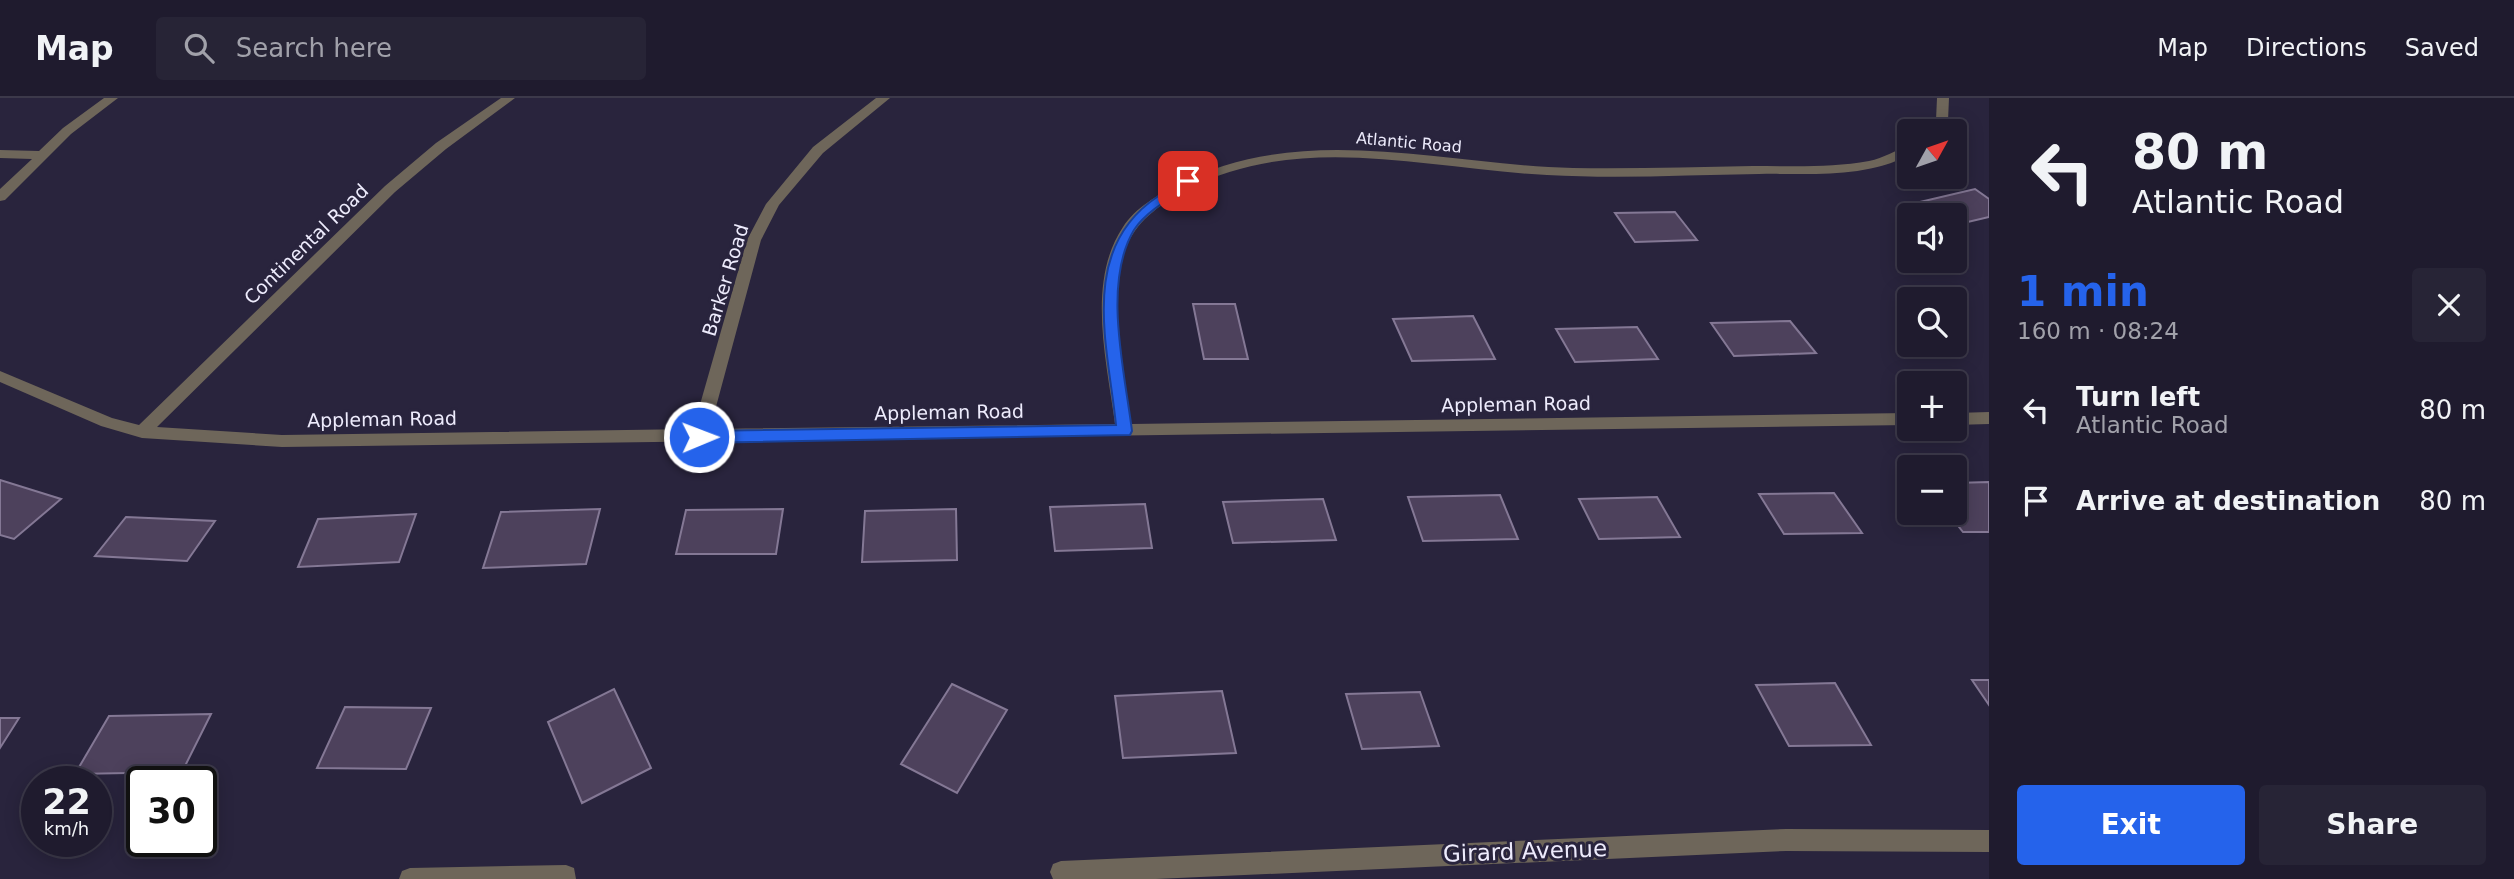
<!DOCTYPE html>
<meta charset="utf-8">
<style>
:root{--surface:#1f1b2e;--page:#272436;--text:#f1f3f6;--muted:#a1a1aa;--line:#3c394a;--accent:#2563eb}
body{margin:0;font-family:"DejaVu Sans",sans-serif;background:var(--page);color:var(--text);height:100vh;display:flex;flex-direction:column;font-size:26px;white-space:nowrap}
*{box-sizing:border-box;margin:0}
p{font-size:23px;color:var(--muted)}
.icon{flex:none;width:38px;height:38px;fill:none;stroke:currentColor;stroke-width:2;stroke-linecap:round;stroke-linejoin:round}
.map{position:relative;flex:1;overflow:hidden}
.details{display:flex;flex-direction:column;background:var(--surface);width:525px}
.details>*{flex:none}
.top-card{background:#1f1b2e;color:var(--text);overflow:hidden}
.needle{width:46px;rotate:50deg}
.buttons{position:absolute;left:1897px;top:21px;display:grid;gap:14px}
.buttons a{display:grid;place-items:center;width:70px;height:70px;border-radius:7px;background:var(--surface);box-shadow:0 4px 18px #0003,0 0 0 2px var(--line);font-size:35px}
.speed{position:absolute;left:21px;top:668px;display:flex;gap:14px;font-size:35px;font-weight:700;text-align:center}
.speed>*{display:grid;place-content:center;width:91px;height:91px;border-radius:50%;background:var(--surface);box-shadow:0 4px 18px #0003,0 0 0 2px var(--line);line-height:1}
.speed small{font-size:18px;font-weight:400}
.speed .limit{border:4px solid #111;border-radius:10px;background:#fff;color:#111}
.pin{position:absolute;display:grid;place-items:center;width:60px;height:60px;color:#fff;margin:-30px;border-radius:14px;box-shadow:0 4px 10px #0006}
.me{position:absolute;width:77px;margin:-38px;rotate:89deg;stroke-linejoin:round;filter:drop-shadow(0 0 5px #0008)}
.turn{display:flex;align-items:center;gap:24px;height:147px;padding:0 28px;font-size:32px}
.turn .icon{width:91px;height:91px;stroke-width:2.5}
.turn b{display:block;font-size:49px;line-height:60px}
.round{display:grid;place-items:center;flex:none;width:74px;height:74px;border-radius:7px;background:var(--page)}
.summary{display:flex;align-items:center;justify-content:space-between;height:119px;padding:0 28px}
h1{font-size:42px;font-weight:700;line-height:52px;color:var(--accent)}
.action{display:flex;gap:14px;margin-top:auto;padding:14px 28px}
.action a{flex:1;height:80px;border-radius:7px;background:var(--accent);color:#fff;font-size:28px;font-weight:700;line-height:80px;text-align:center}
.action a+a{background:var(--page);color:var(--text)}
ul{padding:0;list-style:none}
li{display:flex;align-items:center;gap:21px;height:91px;padding:0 28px}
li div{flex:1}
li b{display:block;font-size:26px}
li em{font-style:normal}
header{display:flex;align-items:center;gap:42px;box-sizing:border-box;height:98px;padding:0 35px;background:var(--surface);border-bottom:2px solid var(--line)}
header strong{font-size:33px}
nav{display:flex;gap:38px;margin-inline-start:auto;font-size:24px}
.search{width:490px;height:63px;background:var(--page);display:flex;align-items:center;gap:18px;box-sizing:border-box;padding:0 24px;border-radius:7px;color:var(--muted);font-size:26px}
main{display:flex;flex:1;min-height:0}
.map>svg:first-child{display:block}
</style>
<header>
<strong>Map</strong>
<div class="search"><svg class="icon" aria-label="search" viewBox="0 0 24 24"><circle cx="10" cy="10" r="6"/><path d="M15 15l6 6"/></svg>Search here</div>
<nav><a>Map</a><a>Directions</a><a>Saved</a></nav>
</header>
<main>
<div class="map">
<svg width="1989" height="781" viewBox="0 0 1989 781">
<rect width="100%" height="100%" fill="#29243d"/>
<path fill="#4d415c" stroke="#847895" stroke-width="2" d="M1975 91 1989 101V119L1955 127V117H1917L1903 108Z
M1675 114 1697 142 1635 144 1615 115Z
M1193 206H1235L1248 261H1204Z
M1473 218 1495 261 1412 263 1393 221Z
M1790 223 1816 255 1734 258 1711 225Z
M1637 229 1658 261 1575 264 1556 231Z
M0 382 61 401 14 441 0 437Z
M1989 384V434H1963L1948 415H1955V385Z
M1834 395 1862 435 1784 436 1759 396Z
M1500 397 1518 441 1423 443 1408 399Z
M1657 399 1680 439 1599 441 1579 401Z
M1323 401 1336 442 1233 445 1223 404Z
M1145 406 1152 450 1055 453 1050 409Z
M600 411 586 466 483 470 501 414Z
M783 411 776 456H676L686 412Z
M956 411 957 462 862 464 865 413Z
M416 416 399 464 298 469 318 421Z
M126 419 215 423 187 463 95 458Z
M1972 582H1989V607Z
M1835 585 1871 647 1789 648 1756 587Z
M952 586 1007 612 957 695 901 666Z
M614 591 651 670 582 705 548 624Z
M1222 593 1236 655 1123 660 1115 598Z
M1420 594 1439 648 1362 651 1346 596Z
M345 609 431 610 406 671 317 670Z
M211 616 182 674 75 676 109 618Z
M0 620H19L0 650Z"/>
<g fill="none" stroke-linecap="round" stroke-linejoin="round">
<path fill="#6e665a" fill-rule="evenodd" d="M104 0H118L71 36 5 102 0 103V91L32 61 0 60V52L39 53 63 30Z
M501 0H515L446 51 395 94 157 329 282 337 693 331 747 142 766 106 813 49 876 0H890L823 55 779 107 761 142 710 331 1115 326C1107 264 1086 184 1123 129 1135 110 1158 97 1177 87 1302 22 1440 67 1573 70 1633 71 1693 69 1753 68 1792 68 1831 70 1869 63 1884 60 1895 52 1909 48V57C1864 81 1809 75 1759 76 1688 77 1617 81 1547 77 1427 71 1300 33 1188 91 1163 105 1139 120 1127 147 1106 197 1124 274 1131 326L1909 315V327L282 349 142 340 101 328 0 284V273L112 320 139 327 385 88 436 45Z
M1937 0H1949L1948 23 1937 33H1924L1936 22Z
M1989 314V326L1955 327V315Z
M1786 731 1989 732V754L1786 753 1156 781H1053L1050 774 1053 766 1061 763Z
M566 767 574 770 576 781H399L402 773 410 770Z"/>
</g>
<path fill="#2563eb" stroke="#184099" stroke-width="2" d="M1188 80 1194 83 1193 86C1173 99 1147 112 1134 132 1102 185 1125 275 1132 333L1130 337 699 345 691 339 699 333 1116 327C1108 248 1078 152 1157 99 1167 93 1177 83 1188 80Z"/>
<g text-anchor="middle" stroke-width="6" stroke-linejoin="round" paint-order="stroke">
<g font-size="16" fill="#edebfc" stroke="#29243d">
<text transform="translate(1409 44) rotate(5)" y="6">Atlantic Road</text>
</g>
<g font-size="19" fill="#edebfc" stroke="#29243d">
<text transform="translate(306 146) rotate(-44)" y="7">Continental Road</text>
<text transform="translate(725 182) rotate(-73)" y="7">Barker Road</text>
<text transform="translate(1516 306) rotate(-1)" y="7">Appleman Road</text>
<text transform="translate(949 314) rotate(-1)" y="7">Appleman Road</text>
<text transform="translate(382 321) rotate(-1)" y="7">Appleman Road</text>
</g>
<g font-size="23" fill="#edebfc" stroke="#29243d">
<text transform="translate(1525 753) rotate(-2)" y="8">Girard Avenue</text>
</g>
</g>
</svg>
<div class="buttons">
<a><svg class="needle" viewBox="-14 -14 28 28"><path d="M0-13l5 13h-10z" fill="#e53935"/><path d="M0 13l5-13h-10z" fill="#a1a1aa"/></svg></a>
<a><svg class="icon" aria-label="sound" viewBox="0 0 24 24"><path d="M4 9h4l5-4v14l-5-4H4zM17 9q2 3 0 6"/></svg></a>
<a><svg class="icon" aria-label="search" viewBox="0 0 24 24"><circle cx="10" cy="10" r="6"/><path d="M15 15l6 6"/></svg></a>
<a>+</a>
<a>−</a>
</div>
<div class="speed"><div>22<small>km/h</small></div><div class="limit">30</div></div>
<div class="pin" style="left:1188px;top:83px;background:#d93025"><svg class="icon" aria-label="arrive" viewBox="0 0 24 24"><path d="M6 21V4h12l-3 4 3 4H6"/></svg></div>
<svg class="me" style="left:699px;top:339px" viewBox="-20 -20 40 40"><circle r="17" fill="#2563eb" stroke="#fff" stroke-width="3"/><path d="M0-11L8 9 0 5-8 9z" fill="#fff"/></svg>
</div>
<section class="details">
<div class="top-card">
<div class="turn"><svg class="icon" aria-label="left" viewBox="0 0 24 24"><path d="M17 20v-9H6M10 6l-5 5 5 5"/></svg><div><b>80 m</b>Atlantic Road</div></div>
</div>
<div class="summary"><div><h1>1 min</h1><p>160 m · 08:24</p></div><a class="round"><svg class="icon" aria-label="close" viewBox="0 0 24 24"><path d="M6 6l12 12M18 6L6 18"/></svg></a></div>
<ul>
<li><svg class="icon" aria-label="left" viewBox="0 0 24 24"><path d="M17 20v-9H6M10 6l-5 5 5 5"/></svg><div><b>Turn left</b><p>Atlantic Road</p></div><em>80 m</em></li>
<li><svg class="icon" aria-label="arrive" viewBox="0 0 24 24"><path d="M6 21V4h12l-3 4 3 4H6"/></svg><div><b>Arrive at destination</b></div><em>80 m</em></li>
</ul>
<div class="action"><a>Exit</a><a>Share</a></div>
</section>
</main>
